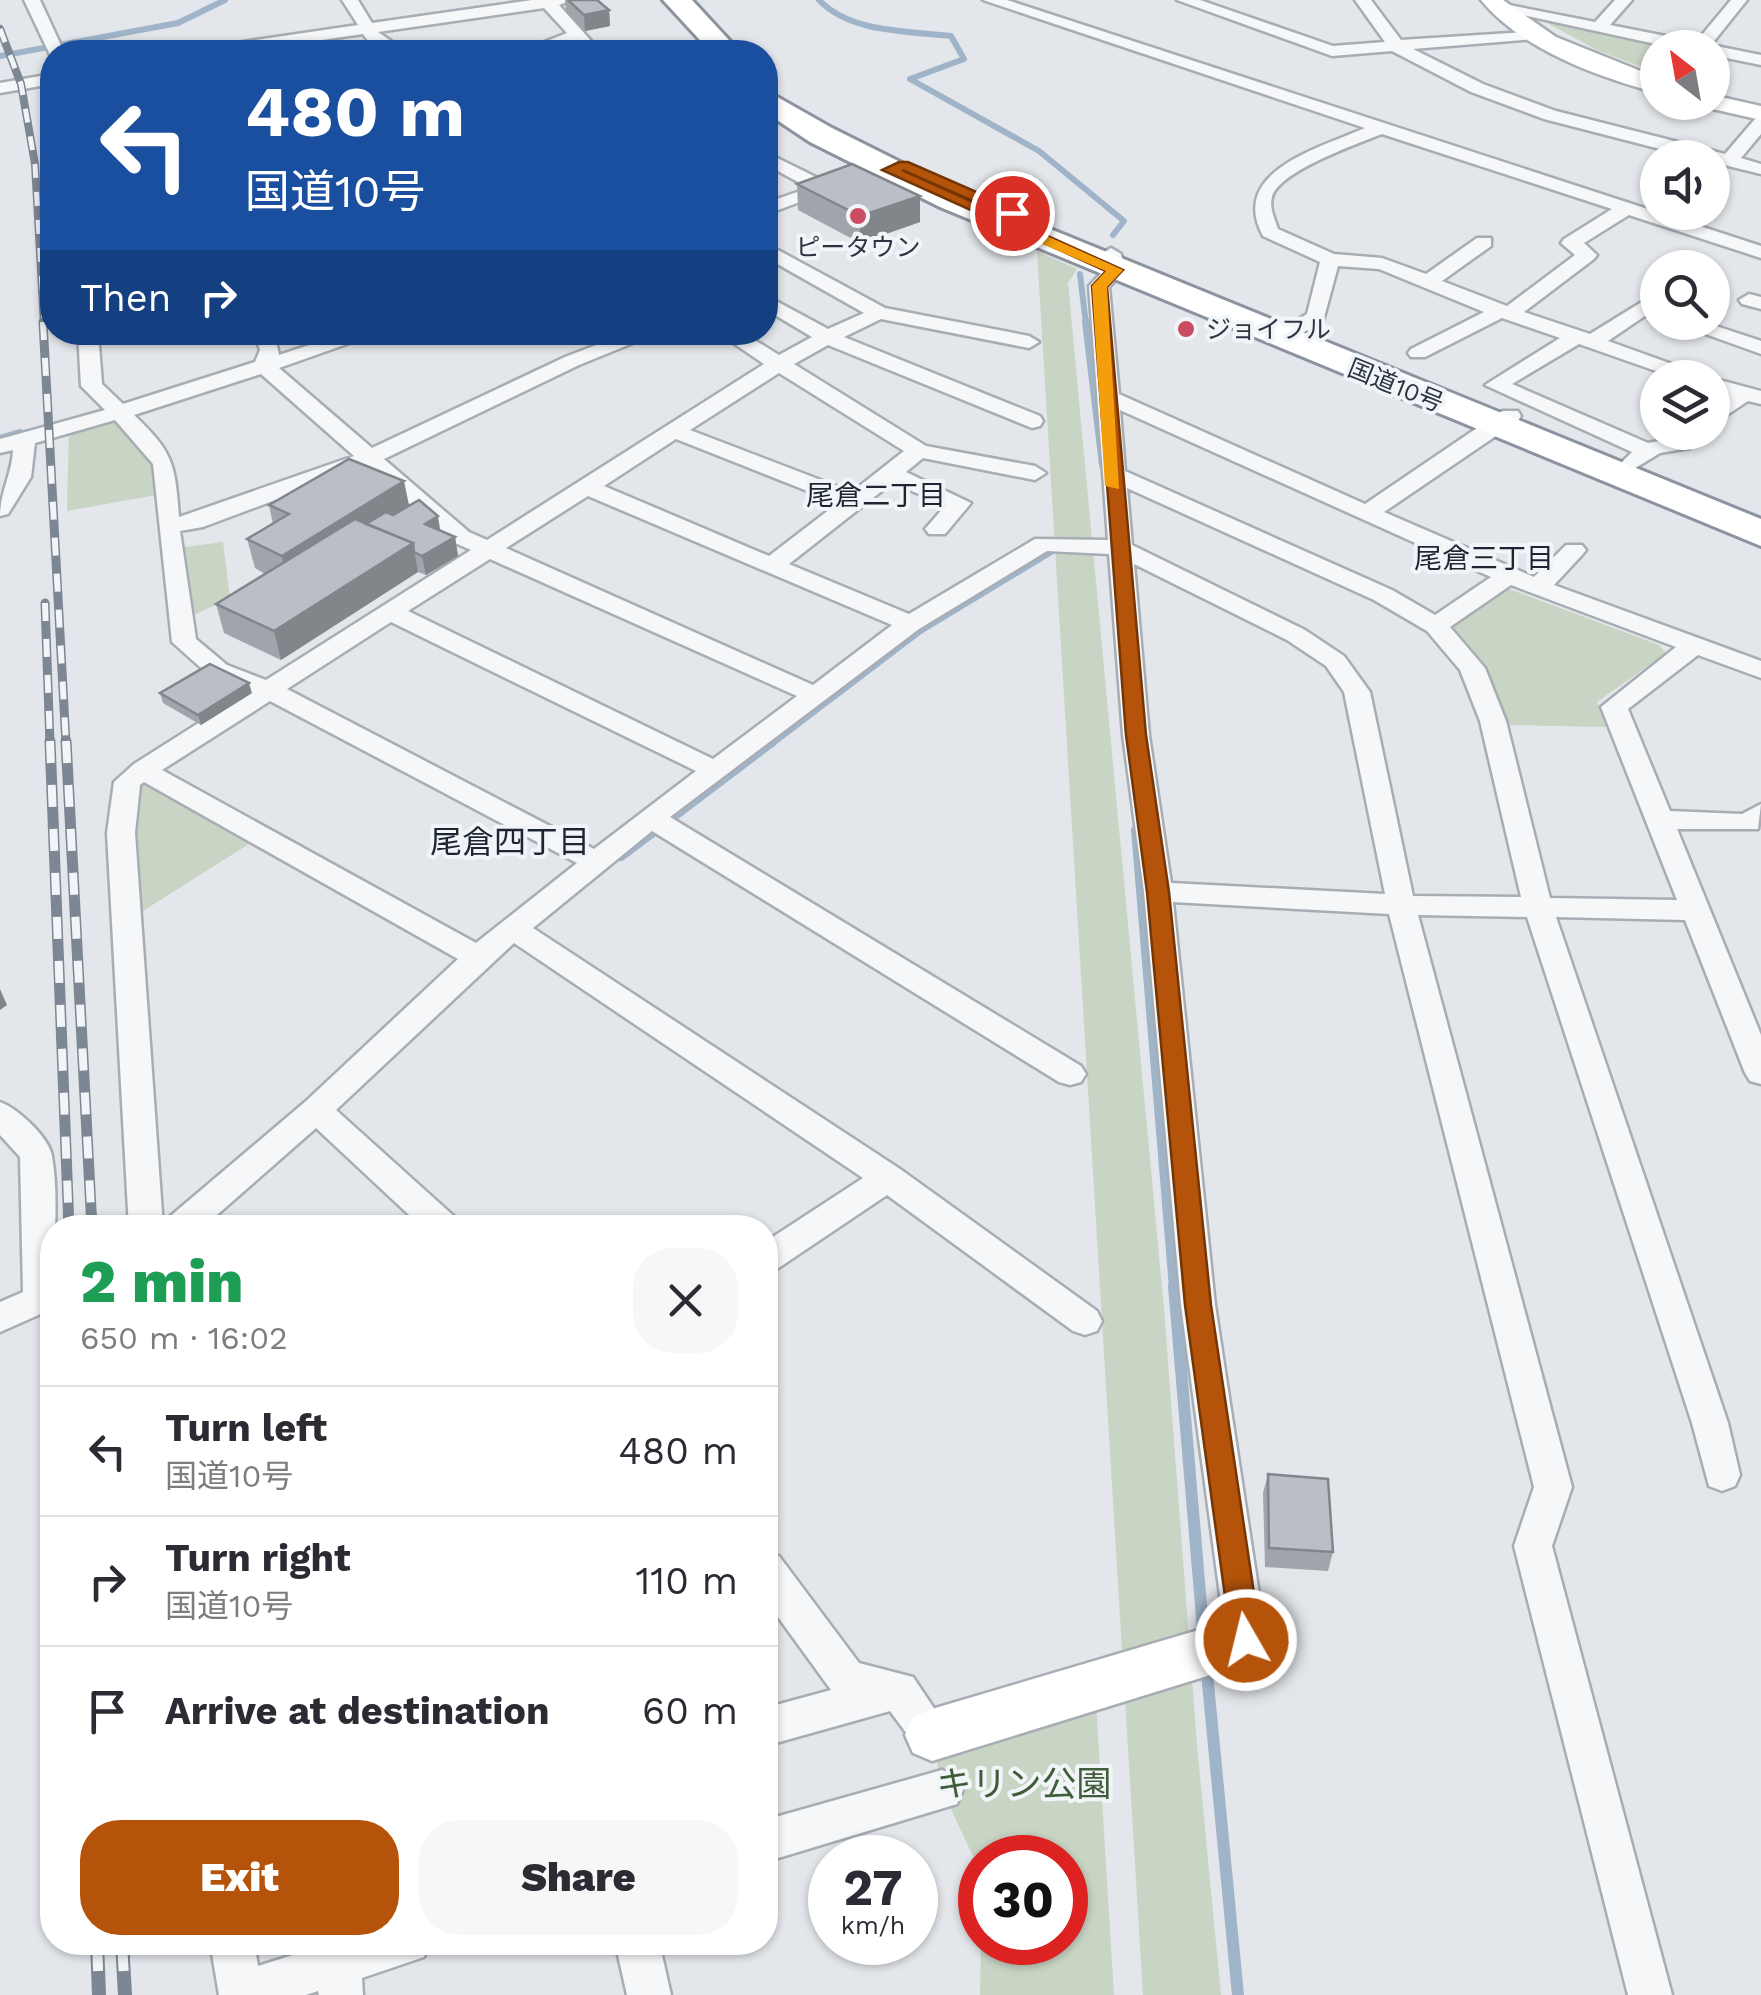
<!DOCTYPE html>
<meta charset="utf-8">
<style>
:root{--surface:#fff;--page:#f7f7f7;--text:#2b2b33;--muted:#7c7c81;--line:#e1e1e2;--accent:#b45309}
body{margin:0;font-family:"Work Sans","Noto Sans JP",sans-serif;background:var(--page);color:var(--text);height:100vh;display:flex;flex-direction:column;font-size:38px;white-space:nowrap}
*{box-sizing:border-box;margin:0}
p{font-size:32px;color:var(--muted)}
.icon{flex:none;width:55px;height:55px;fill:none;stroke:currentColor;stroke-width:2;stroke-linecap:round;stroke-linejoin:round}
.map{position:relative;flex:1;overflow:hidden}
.panel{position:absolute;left:40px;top:1215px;width:738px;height:740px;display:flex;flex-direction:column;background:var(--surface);border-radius:40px;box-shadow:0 2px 8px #0004}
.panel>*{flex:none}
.hud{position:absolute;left:40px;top:40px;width:738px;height:305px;border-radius:40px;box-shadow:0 2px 8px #0004;background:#1a4fa0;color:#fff;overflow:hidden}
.needle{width:65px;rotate:329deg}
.controls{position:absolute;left:1640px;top:30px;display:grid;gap:20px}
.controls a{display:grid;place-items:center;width:90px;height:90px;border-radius:50%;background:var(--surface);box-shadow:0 2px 8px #0004;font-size:50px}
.speed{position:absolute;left:808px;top:1835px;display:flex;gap:20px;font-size:50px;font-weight:700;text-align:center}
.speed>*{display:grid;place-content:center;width:130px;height:130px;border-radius:50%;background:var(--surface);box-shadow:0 2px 8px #0004;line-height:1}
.speed small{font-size:25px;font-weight:400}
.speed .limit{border:15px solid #d22;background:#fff;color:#111}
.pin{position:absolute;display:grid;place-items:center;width:85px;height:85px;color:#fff;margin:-42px;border:5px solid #fff;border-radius:50%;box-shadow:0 2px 10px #0007}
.me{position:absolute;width:110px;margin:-55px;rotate:352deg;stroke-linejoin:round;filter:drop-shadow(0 0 8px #0008)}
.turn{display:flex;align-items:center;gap:35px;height:210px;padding:0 40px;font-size:45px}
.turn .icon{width:130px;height:130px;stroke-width:2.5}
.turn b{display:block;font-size:70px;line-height:85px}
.then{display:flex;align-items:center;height:95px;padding:0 40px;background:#0003;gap:20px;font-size:38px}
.round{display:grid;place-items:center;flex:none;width:105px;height:105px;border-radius:40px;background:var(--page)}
.summary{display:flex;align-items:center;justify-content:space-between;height:170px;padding:0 40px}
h1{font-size:60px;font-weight:800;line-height:75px;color:#1e9e55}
.cta{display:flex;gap:20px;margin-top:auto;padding:20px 40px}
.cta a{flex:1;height:115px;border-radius:40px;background:var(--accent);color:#fff;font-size:40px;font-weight:800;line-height:115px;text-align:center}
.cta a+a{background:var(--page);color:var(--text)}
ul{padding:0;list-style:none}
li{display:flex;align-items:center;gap:30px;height:130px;padding:0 40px;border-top:2px solid var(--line)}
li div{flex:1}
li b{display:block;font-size:38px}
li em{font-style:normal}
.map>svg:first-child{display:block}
</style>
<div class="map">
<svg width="1761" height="1995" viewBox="0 0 1761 1995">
<rect width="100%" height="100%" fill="#e3e6ea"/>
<path fill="#c8d4c4" d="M1536 17 1693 47 1658 48 1657 73 1597 50Z
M1037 251 1077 269 1068 283 1164 1309 1197 1745 1221 1995H1143Z
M118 413 146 438 167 493 67 511 69 427Z
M223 542 230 598 181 621 171 549Z
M1504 587 1659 645 1666 653 1597 702 1607 727 1505 725 1485 673 1447 625Z
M143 770 263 835 127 921 121 833Z
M1095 1687 1114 1995H980L981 1943 1065 1942V1858H980V1871L942 1790 932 1735Z"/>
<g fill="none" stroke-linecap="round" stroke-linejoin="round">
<path stroke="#a0b4c9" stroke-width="6" d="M819 0C850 33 909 31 951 36L964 59 910 79 1039 151 1124 221 1113 235
M0 56 178 23 225 0
M1080 274 1086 324"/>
<path stroke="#a0b4c9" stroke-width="8" d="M1086 322 1103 465
M0 439 20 433
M770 744 920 630 1059 546"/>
<path stroke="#a0b4c9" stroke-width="10" d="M1136 830 1174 1288
M621 856 773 741"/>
<path stroke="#a0b4c9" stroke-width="12" d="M1174 1286 1204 1641
M1206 1663 1238 1995"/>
<defs>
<path id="street" d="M24 0H40L64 52 50 55Z
M342 0H358L372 23 532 0H572L559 5 601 52H585L574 41 541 52H519L567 33 544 8 378 32 407 52C389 52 374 51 363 34L239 52H201L209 47 358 25Z
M983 0H1007L1761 246V258L1629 215 1584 243 1597 255 1594 259 1524 312 1590 334 1658 292V307L1608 341 1708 377 1761 391V404L1748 401 1712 425V408L1730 395 1712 389V378H1676L1579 344 1512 384 1648 443 1675 438 1681 432H1706L1690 448 1660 453 1632 470 1621 463 1632 452 1485 385 1560 338 1502 318 1425 357H1411L1408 353 1411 349 1484 312 1379 269 1338 266 1323 321 1301 334H1287V326L1307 314 1320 262 1263 236C1228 171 1320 148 1365 128ZM1382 134 1612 209 1564 239 1561 243 1575 255 1507 306 1442 281 1491 246V238H1477L1426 274 1382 258 1334 254 1278 229C1275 219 1269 208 1272 197 1279 171 1357 144 1382 134Z
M1177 0H1200L1333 46 1385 42 1355 0H1371L1401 40 1540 31 1542 34 1534 39 1413 49 1483 84 1556 111 1725 154 1755 119 1761 118V134L1741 158 1761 164V174L1712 162V158H1695L1544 119 1471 92 1392 51 1332 56Z
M1615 0H1632L1610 25 1696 42 1731 0H1747L1711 45 1761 55V65L1712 55V48H1674L1491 8 1499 3 1595 22Z
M52 74V84L0 93V83Z
M765 152 826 182 833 181 842 186 765 215V203L809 188 765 164Z
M765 243 885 308 1029 336 1039 342 1029 348 881 319 844 337 1040 416 1043 421 1040 426 1032 428 828 345 794 364 926 446 1035 466 1046 473 1035 480 923 458 906 472 971 503 945 534H929L925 529 946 505 892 483 789 564 909 614 1035 539 1108 540 1089 286 1105 269 1101 254 1111 248 1121 254 1125 270 1109 287 1119 394 1365 504 1502 411H1518L1521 416 1518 421 1384 512 1534 577 1566 545H1582L1586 550 1582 555 1554 585 1761 661V678L1698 655 1628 709 1670 811 1742 814 1761 804 1758 829H1677L1761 1035V1084L1750 1081 1745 1073 1685 920 1556 917 1728 1423 1740 1475 1735 1486 1722 1491 1709 1486 1692 1423 1527 917 1418 915 1572 1487 1552 1546 1672 1995H1628L1514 1546 1534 1487 1389 914 1173 902 1215 1305 1266 1640 1260 1653 1246 1658 1232 1653 1226 1640 1181 1305 1144 892 1123 735 1109 554 1047 551 919 629 670 817 1081 1066 1086 1074 1081 1082 1070 1085 1059 1082 652 831 533 928 900 1169 1097 1311 1102 1321 1097 1331 1085 1335 1073 1331 887 1195 777 1269 765 1272V1242L863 1178 514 943 336 1110 457 1219 461 1228H423L316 1128 202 1228H129L107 833 114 782 134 764 249 691 209 675 172 642 153 464 115 420 35 443 31 477 8 514 0 516C0 492 12 474 13 450L0 453V439L105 410 81 386 78 332H98L102 384 123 404 255 362 260 350 254 332H274L279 355 349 332H381L279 368 372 448 565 357 630 332H660L579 365 384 459 469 532 487 540 764 364 717 332H742L779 355 812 337 765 309V295L828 329 864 313 765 257ZM779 373 904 451 852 492 690 430ZM261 374 354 456 179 517C175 464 174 453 134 415ZM1120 410 1491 577 1435 615 1392 590 1125 471ZM676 439 838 503 769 556 604 486ZM366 466 453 542 471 550 266 680 227 665 196 639 180 531 203 527ZM1127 488 1374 600 1427 631 1460 670 1480 721 1521 897 1413 896 1370 692 1344 656 1305 630 1132 545ZM588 496 892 625 813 685 506 548ZM490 559 797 696 713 759 408 611ZM1134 564 1287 640 1326 666 1344 692 1385 894 1171 883 1149 735ZM1511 585 1676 647 1601 707 1677 900 1550 898 1506 721 1485 668 1450 627ZM391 622 696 771 594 849 287 689ZM270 701 577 863 476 943 162 770ZM144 782 458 959 305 1102 167 1219 163 1227 135 833 140 785Z
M1749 294 1761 297V309L1742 304 1739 300Z
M1672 322H1704L1761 341V354Z
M0 1102C17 1108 49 1137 52 1156 60 1203 52 1260 52 1309L0 1332V1302L23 1292 20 1157 0 1135Z
M765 1551 779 1556 859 1663 913 1677 952 1735 946 1749 932 1754 918 1749 890 1711 765 1746V1708L831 1690 765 1599Z
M942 1770 957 1776 963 1790 957 1804 765 1862V1820Z
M210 1942H254L258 1966 334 1942H431L424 1957 362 1978 363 1995H319L318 1991 306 1995H219Z
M615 1942H659L671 1995H627Z"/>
<path id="secondary" d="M1481 0H1503L1556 37 1658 78V93C1598 77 1521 49 1481 0Z
M1712 95 1761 106V120L1704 107 1701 102H1712Z
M1246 1616 1265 1623 1272 1640 1265 1657 1246 1664 932 1761 913 1753 905 1735 913 1717 932 1709Z"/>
<path id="highway" d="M663 0H692L740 52H711Z
M765 90 832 128 962 193 1761 519V546L940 207 810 142 765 112Z"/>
</defs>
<use href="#street" stroke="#a8adb4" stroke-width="5"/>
<use href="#secondary" stroke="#a8adb4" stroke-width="5"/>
<use href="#highway" stroke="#8b93a0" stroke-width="6"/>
<use href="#street" fill="#f5f7f9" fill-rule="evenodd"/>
<use href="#secondary" fill="#fff" fill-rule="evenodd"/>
<use href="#highway" fill="#fff" fill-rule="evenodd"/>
<defs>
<path id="rail-far3" d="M0 29 21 84 35 164 44 324"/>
<path id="rail-far2" d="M43 322 66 744
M45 603 50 744"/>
<path id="rail-far1" d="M50 741 69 1228
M66 741 92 1228"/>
<path id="rail" d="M97 1942 99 1995
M122 1942 125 1995"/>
</defs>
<use href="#rail-far3" stroke="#7d8693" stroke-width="8"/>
<use href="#rail-far2" stroke="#7d8693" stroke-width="9"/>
<use href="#rail-far1" stroke="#7d8693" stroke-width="11"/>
<use href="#rail" stroke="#7d8693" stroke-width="14"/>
<use href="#rail-far3" stroke="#f2f5f8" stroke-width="5" stroke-dasharray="14" stroke-linecap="butt"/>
<use href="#rail-far2" stroke="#f2f5f8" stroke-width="6" stroke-dasharray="18" stroke-linecap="butt"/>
<use href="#rail-far1" stroke="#f2f5f8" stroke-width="8" stroke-dasharray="22" stroke-linecap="butt"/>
<use href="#rail" stroke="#f2f5f8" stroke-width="10" stroke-dasharray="29" stroke-linecap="butt"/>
</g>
<path fill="#a0a4ab" d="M565 0H597L609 10 610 26 585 31 566 12Z
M797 184 920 196V222L860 243 798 210Z
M269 505 409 506 440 530 455 537 458 556 426 575 418 572 281 660 224 633 216 604 265 574 255 568 247 539 273 524Z
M160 693H252L201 725 163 703Z
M1268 1474 1333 1552 1328 1571 1265 1567 1263 1493Z"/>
<path fill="#82868b" d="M609 10 610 26 585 31 584 15Z
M920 196V222L860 243V216Z
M404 481 410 510 289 585 282 556Z
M438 516 441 535 425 524Z
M455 537 458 556 426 575 422 556Z
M413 543 418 572 281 660 274 631Z
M249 683 252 693 201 725 198 715Z
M0 989 7 1005 0 1010Z"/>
<path fill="#babfc7" stroke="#82868b" stroke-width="2.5" d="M568 0H597L609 10 584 15Z
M685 49 691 52H667Z
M852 164 920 196 860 216 797 184Z
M349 459 404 481 282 556 247 539 289 514 269 505Z
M419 500 438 516 425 524 455 537 422 556 414 552 413 543 366 524 386 512 393 515Z
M355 519 413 543 274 631 216 604Z
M210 664 249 683 198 715 160 693Z
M1268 1474 1328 1479 1333 1552 1269 1548Z"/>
<path fill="#b45309" stroke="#753606" stroke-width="2.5" d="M899 162H908L1018 210V216H1007L902 170 1123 270 1107 287 1146 735 1169 892 1211 1305 1261 1640 1257 1650 1246 1654 1235 1650 1231 1640 1185 1305 1147 892 1126 735 1092 286 1106 271 882 170Z"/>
<path fill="#f59e0b" d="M990 215H1000L1123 270 1107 287 1119 489 1105 486 1092 286 1106 271 990 222Z"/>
<g fill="#c94e62" stroke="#f2f5f8" stroke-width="4">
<circle cx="858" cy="216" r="10"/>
<circle cx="1186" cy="329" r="10"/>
</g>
<g text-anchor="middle" stroke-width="8" stroke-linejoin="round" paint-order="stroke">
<g font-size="25" fill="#2b3442" stroke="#f2f5f8">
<text x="858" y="256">ピータウン</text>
<text x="1206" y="338" text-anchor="start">ジョイフル</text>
</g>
<g font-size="25" fill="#2b3442" stroke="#f2f5f8">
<text transform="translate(1396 385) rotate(22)" y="9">国道10号</text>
</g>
<g font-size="28" fill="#1d2533" stroke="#f2f5f8">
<text x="876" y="505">尾倉二丁目</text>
<text x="1484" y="568">尾倉三丁目</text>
</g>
<g font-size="32" fill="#1d2533" stroke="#f2f5f8">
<text x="510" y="853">尾倉四丁目</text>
</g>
<g font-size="35" fill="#405d39" stroke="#f2f5f8">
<text x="1024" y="1796">キリン公園</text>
</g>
</g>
</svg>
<div class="controls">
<a><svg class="needle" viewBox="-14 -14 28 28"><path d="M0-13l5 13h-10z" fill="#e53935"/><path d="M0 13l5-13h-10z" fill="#7c7c81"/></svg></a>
<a><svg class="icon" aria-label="sound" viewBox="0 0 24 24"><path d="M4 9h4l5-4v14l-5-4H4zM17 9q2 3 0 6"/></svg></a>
<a><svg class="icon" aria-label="search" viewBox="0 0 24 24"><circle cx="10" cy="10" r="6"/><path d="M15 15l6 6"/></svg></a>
<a><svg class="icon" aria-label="layers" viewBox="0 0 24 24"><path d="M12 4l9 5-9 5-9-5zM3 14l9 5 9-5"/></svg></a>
</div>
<div class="speed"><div>27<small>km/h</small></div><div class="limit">30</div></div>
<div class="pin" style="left:1012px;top:213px;background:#d93025"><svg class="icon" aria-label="arrive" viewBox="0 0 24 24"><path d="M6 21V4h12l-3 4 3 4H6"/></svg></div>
<svg class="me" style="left:1246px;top:1640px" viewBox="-20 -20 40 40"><circle r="17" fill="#b45309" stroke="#fff" stroke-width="3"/><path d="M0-11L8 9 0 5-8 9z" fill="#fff"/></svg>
<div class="hud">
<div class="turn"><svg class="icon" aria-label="left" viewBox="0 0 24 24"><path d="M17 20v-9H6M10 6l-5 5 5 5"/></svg><div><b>480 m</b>国道10号</div></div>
<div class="then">Then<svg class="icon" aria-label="right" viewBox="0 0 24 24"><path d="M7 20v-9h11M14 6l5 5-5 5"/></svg></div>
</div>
<section class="panel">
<div class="summary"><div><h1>2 min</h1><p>650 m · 16:02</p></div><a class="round"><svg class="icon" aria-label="close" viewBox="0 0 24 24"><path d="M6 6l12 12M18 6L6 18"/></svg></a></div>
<ul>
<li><svg class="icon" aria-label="left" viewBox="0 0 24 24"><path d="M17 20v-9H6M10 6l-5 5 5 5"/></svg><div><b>Turn left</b><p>国道10号</p></div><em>480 m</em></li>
<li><svg class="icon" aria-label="right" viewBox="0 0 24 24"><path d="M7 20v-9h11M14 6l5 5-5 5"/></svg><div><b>Turn right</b><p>国道10号</p></div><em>110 m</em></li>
<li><svg class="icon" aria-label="arrive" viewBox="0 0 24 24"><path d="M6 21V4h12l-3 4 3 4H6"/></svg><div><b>Arrive at destination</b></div><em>60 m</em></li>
</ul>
<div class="cta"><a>Exit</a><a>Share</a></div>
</section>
</div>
